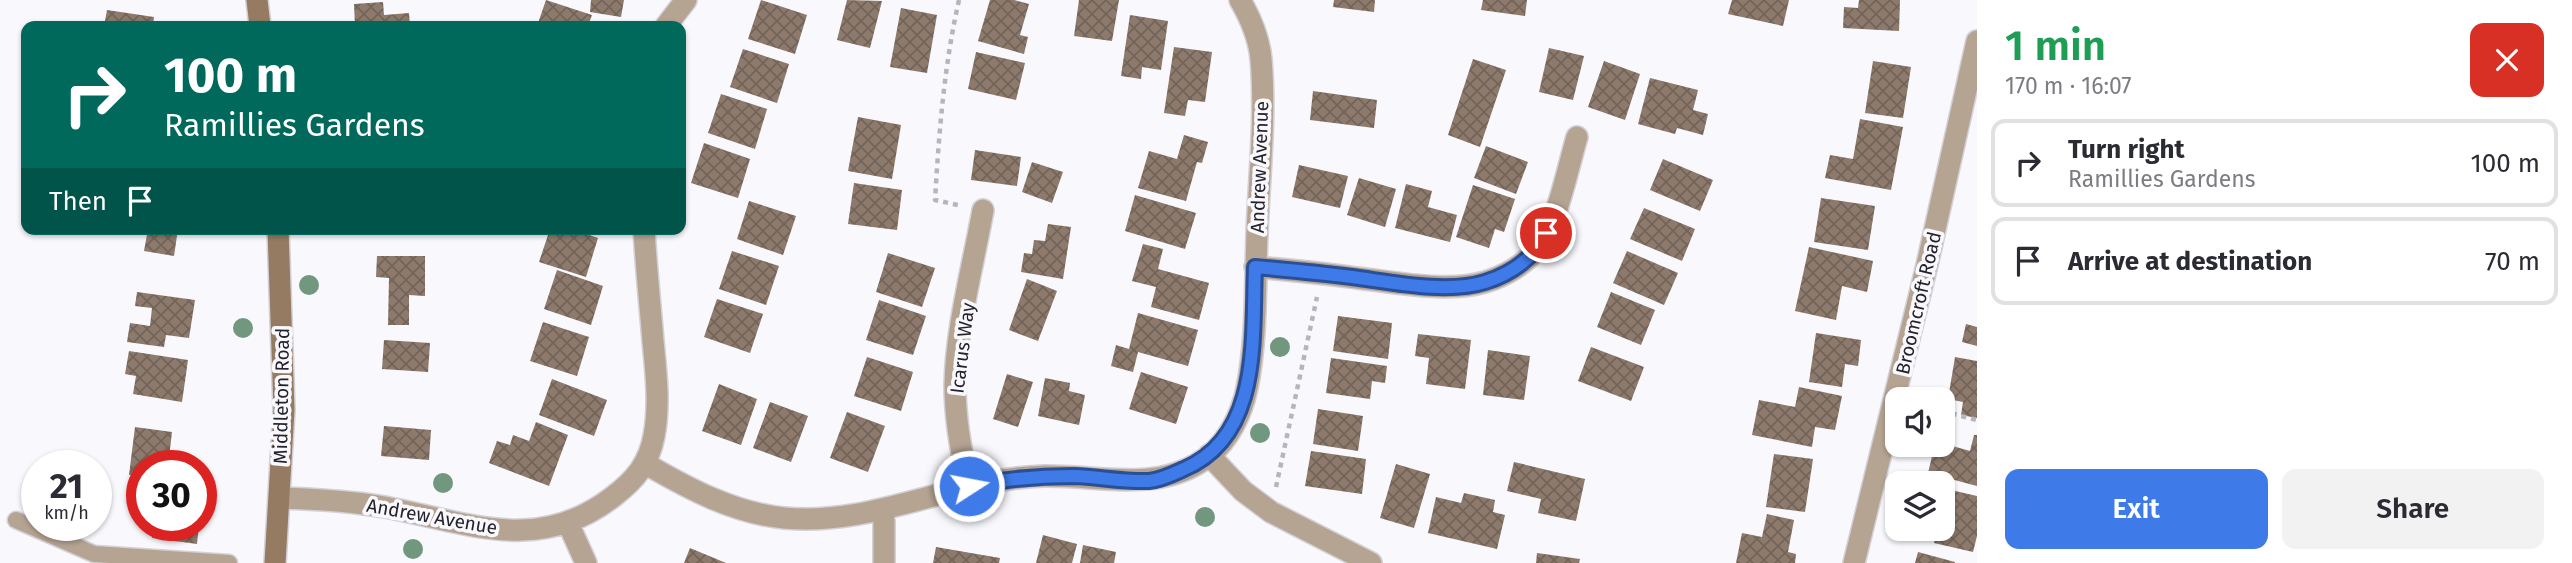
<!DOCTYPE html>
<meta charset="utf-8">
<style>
:root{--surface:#fff;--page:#f2f2f3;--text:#2b2b33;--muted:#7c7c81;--line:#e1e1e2;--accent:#3f7ae9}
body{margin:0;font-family:"Fira Sans",sans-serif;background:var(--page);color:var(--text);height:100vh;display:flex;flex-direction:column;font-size:26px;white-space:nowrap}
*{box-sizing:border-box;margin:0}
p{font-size:23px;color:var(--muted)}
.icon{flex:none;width:38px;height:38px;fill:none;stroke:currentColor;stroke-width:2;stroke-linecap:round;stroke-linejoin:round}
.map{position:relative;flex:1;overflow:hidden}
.side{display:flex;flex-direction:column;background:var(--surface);width:595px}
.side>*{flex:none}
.banner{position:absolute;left:21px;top:21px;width:665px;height:214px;border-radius:14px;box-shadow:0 2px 5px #0004;background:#00695c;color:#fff;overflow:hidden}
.tools{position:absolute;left:1885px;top:387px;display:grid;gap:14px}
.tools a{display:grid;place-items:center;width:70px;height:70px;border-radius:14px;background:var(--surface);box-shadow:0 2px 5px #0004;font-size:35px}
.speed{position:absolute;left:21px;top:450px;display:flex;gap:14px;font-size:35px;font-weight:700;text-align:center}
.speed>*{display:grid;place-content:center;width:91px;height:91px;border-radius:50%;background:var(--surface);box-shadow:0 2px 5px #0004;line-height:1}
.speed small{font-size:18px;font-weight:400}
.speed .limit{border:10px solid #d22;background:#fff;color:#111}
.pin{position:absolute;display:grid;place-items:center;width:60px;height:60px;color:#fff;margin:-30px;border:4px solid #fff;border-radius:50%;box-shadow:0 2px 7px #0007}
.me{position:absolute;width:77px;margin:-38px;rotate:79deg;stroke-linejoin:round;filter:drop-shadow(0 0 5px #0008)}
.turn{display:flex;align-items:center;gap:24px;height:147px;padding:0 28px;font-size:32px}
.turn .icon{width:91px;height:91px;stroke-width:2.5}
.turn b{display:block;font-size:49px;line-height:60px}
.then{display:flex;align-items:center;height:66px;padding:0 28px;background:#0003;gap:14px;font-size:26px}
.round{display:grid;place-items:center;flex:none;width:74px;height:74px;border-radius:14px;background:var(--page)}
.overview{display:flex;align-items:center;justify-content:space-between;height:119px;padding:0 28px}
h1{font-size:42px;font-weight:600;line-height:52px;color:#1e9e55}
.primary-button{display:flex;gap:14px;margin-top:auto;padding:14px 28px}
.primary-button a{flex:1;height:80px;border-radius:14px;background:var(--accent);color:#fff;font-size:28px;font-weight:600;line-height:80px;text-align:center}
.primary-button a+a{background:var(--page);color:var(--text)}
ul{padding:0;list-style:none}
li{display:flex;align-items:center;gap:21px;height:88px;margin:0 14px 10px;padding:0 14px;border:4px solid var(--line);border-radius:14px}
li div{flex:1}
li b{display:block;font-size:26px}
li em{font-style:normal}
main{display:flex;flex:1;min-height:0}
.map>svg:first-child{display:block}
</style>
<main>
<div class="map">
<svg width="1977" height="563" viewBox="0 0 1977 563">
<defs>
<pattern id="building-cross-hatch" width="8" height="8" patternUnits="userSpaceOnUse" patternTransform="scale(1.75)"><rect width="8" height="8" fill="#8d7a6c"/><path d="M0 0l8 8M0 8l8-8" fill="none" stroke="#736459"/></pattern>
</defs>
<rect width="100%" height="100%" fill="#f9f8fd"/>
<path fill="url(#building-cross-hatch)" d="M546 0 592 15 588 26H537Z
M591 0H624L621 17 590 12Z
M761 0 807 15 795 54 748 39Z
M847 0 882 1 870 48 837 40Z
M990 0H1014L1029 4 1020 35 1028 37 1024 54 978 41Z
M1079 0H1119L1112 41 1074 36Z
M1334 0H1375L1374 12 1333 7Z
M1483 0H1527L1525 16 1481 10Z
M1732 0H1789L1783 26 1728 14Z
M1859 0H1900L1899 31 1843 28 1844 7 1858 8Z
M383 2 384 15 409 13 410 26H355L354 4Z
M901 8 937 15 927 73 890 67Z
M107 10 154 17 153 26H104Z
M1130 15 1168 21 1161 70 1142 67 1141 79 1121 76Z
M1174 47 1212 52 1205 102 1188 100 1185 116 1164 113Z
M1549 48 1584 56 1573 100 1539 92Z
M743 49 789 64 777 103 730 87Z
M976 52 1025 63 1016 100 968 89Z
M1473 59 1506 70 1480 147 1448 135Z
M1604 61 1640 74 1625 120 1588 107Z
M1873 61 1911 67 1903 118 1865 113Z
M1650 78 1698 90 1693 110 1708 114 1703 135 1677 128 1675 134 1638 124Z
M1313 91 1377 100 1374 128 1310 120Z
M721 94 767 109 755 149 708 133Z
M858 117 901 125 892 179 848 171Z
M1860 119 1903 127 1891 190 1825 178 1830 155 1853 159Z
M1184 135 1208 142 1202 163 1197 162 1186 201 1138 188 1149 151 1177 159Z
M704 143 750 159 738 198 691 183Z
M1486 146 1528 162 1516 194 1474 178Z
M975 150 1021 157 1017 186 971 180Z
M1663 159 1713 180 1700 211 1650 190Z
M1032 162 1063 172 1052 203 1022 192Z
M1299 165 1348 176 1340 208 1292 197Z
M1359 178 1396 189 1385 227 1347 215Z
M854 183 902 190 897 230 848 224Z
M1406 184 1432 191 1428 207 1457 215 1450 242 1395 228Z
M1473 185 1515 199 1504 232 1495 229 1489 248 1456 237Z
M1135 195 1196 213 1185 249 1125 231Z
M1821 198 1875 206 1868 250 1814 242Z
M749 201 796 216 783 255 737 239Z
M1644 208 1695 229 1682 261 1630 239Z
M1048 224 1071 227 1063 279 1021 272 1024 253 1032 254 1034 240 1045 241Z
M148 229H178L174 256 144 251Z
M550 229H572L598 238 586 277 539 262Z
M1143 244 1163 249 1158 269 1209 283 1199 320 1151 307 1156 287 1132 281Z
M1809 247 1873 261 1867 292 1842 286 1836 320 1795 311Z
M732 251 779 266 766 305 719 289Z
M1627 251 1678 273 1664 305 1613 283Z
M888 253 935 268 922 307 876 292Z
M377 256H425V296L409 295V325H388L389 278 376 277Z
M557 270 603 286 591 325 544 309Z
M1027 279 1057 291 1038 341 1009 330Z
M137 292 195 300 189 338 166 335 164 347 127 342 130 323 150 326 152 308 135 306Z
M1611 292 1655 310 1641 345 1597 327Z
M717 299 763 314 750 353 704 337Z
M879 300 926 316 913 355 866 340Z
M1138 313 1198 330 1188 366 1138 352 1133 372 1111 366 1116 345 1129 349Z
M1338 316 1392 323 1388 359 1333 351Z
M543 322 589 337 577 376 530 361Z
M1966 324 1977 327V346L1962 342Z
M1816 333 1861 340 1858 366 1845 364 1842 387 1809 382Z
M1418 334 1471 340 1465 389 1426 384 1429 358 1415 356Z
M384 340 430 343 428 372 382 369Z
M1591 347 1644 367 1631 401 1578 381Z
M1488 350 1530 356 1524 400 1483 395Z
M129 351 188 360 182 402 133 394 136 376 125 374Z
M867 357 913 372 901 411 854 396Z
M1955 357 1977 361V418L1961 415 1963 402 1948 399Z
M1331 358 1387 366 1385 383 1372 381 1370 399 1326 393Z
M1141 372 1188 387 1176 424 1129 409Z
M1007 374 1033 382 1018 427 993 419Z
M1045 378 1070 383 1069 391 1085 395 1079 425 1038 416Z
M552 379 607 400 594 436 539 415Z
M719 384 757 399 741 445 702 431Z
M1799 387 1842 396 1835 430 1815 427 1812 447 1752 435 1759 400 1795 407Z
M770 402 808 416 791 462 753 448Z
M1318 409 1363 416 1358 451 1313 444Z
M847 412 885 426 868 472 830 458Z
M536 422 568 435 549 486 489 463 497 441 510 445 513 435 529 441Z
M384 426 431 430 429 460 381 456Z
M135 427 172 432 168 466H142V476L129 475Z
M1974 435H1977V486L1928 473 1935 444 1942 443 1970 451Z
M1311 451 1366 459 1362 494 1305 486Z
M1774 454 1813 459 1805 512 1766 507Z
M1514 462 1585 479 1576 521 1538 513 1541 499 1507 491Z
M1396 464 1430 474 1414 528 1380 518Z
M1942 488 1977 496V536L1973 552 1934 543 1937 528H1942Z
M1464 493 1495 500 1493 512 1505 515 1497 549 1428 533 1436 497 1461 503Z
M1767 514 1794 520 1788 552 1796 554 1795 563H1736L1742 533 1762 537Z
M154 525H199L197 544 152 538Z
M1043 535 1077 544 1072 563H1036Z
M1083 545 1116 552 1114 563H1080Z
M936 547 1000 558 999 563H933Z
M690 548 726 563H684Z
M1918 552 1955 562V563H1915Z
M1537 553 1580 559 1579 563H1536Z"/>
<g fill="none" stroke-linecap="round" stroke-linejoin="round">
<defs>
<path id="lane" d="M16 520 94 554 229 563"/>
<path id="street" d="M666 26 686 0
M1255 267C1289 270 1323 273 1357 278 1395 282 1448 293 1485 282 1505 276 1525 264 1538 248 1557 224 1568 167 1577 137
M1209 455 1243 491 1271 512 1371 563
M646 464C689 489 734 513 784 518 873 527 955 478 1044 476 1101 475 1160 494 1209 456 1229 440 1242 413 1247 388 1257 340 1255 283 1257 234 1259 177 1266 117 1261 59 1259 37 1251 19 1240 0
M969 486C961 453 955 420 955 385 956 328 973 266 983 210
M280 498C315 499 350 501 385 507 469 523 539 555 614 496 636 479 649 463 654 436 660 405 656 372 653 341 650 304 646 266 644 229
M884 510V563
M568 523 586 563
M1854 563 1927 265 1977 41"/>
<path id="secondary" d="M257 0 260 26
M275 563 284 410 278 229"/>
</defs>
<use href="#lane" stroke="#d3d1d7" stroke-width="19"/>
<use href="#street" stroke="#d3d1d7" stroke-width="24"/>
<use href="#secondary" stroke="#d3d1d7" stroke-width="24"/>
<path stroke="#b7b5bc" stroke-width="4.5" stroke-dasharray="5 5" stroke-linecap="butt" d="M959 0C944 66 939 133 935 200L962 206
M1942 411 1977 420
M1276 487 1317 297"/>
<use href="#lane" stroke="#b6a493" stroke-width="16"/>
<use href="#street" stroke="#b6a493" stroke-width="21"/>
<use href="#secondary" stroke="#957b62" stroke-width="21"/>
</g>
<g fill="#71977e">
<circle cx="309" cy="285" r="10"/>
<circle cx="243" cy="328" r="10"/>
<circle cx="1280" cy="347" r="10"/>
<circle cx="1260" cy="433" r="10"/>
<circle cx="443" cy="483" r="10"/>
<circle cx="1205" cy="517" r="10"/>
<circle cx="413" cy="549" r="10"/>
</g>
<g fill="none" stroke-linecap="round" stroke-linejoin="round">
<defs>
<path id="route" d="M969 486C1004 479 1039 476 1074 476 1099 477 1124 482 1149 481 1161 480 1173 474 1184 469 1262 436 1252 337 1255 267 1288 270 1320 273 1352 277 1391 282 1447 294 1485 282 1511 274 1534 258 1546 233"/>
</defs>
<use href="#route" stroke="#294f97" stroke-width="18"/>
<use href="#route" stroke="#3f7ae9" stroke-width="12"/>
</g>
<g text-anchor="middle" stroke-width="7" stroke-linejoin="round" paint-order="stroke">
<g font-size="19" fill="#24222b" stroke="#f9f8fd">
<text transform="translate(1259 167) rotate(-88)" y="7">Andrew Avenue</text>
<text transform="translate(1918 303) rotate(-77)" y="7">Broomcroft Road</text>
<text transform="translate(962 348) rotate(-83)" y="7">Icarus Way</text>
<text transform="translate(281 396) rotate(-89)" y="7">Middleton Road</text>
<text transform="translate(432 516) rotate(10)" y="7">Andrew Avenue</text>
</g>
</g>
</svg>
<div class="tools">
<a><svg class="icon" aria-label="sound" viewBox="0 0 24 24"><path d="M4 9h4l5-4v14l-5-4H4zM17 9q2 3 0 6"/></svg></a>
<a><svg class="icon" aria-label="layers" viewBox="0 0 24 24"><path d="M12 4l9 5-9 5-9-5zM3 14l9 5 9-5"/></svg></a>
</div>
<div class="speed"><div>21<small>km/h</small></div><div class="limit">30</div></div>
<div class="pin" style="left:1546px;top:233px;background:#d93025"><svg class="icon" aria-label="arrive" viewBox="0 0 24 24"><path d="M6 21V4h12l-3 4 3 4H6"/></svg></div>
<svg class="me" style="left:969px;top:486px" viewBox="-20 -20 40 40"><circle r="17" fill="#3f7ae9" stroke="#fff" stroke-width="3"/><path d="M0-11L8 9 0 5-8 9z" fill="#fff"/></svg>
<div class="banner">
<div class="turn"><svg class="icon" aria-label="right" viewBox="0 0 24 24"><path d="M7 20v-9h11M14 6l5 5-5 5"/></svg><div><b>100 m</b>Ramillies Gardens</div></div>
<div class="then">Then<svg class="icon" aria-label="arrive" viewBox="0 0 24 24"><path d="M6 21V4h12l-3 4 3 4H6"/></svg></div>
</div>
</div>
<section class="side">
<div class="overview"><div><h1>1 min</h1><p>170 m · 16:07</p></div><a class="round" style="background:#d93025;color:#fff"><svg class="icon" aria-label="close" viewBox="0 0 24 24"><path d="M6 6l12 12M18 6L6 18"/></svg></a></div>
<ul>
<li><svg class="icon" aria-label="right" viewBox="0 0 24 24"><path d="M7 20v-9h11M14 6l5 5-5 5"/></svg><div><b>Turn right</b><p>Ramillies Gardens</p></div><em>100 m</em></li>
<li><svg class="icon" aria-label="arrive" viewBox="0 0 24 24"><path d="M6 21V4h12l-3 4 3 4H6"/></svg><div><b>Arrive at destination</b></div><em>70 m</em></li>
</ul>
<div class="primary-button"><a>Exit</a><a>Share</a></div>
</section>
</main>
